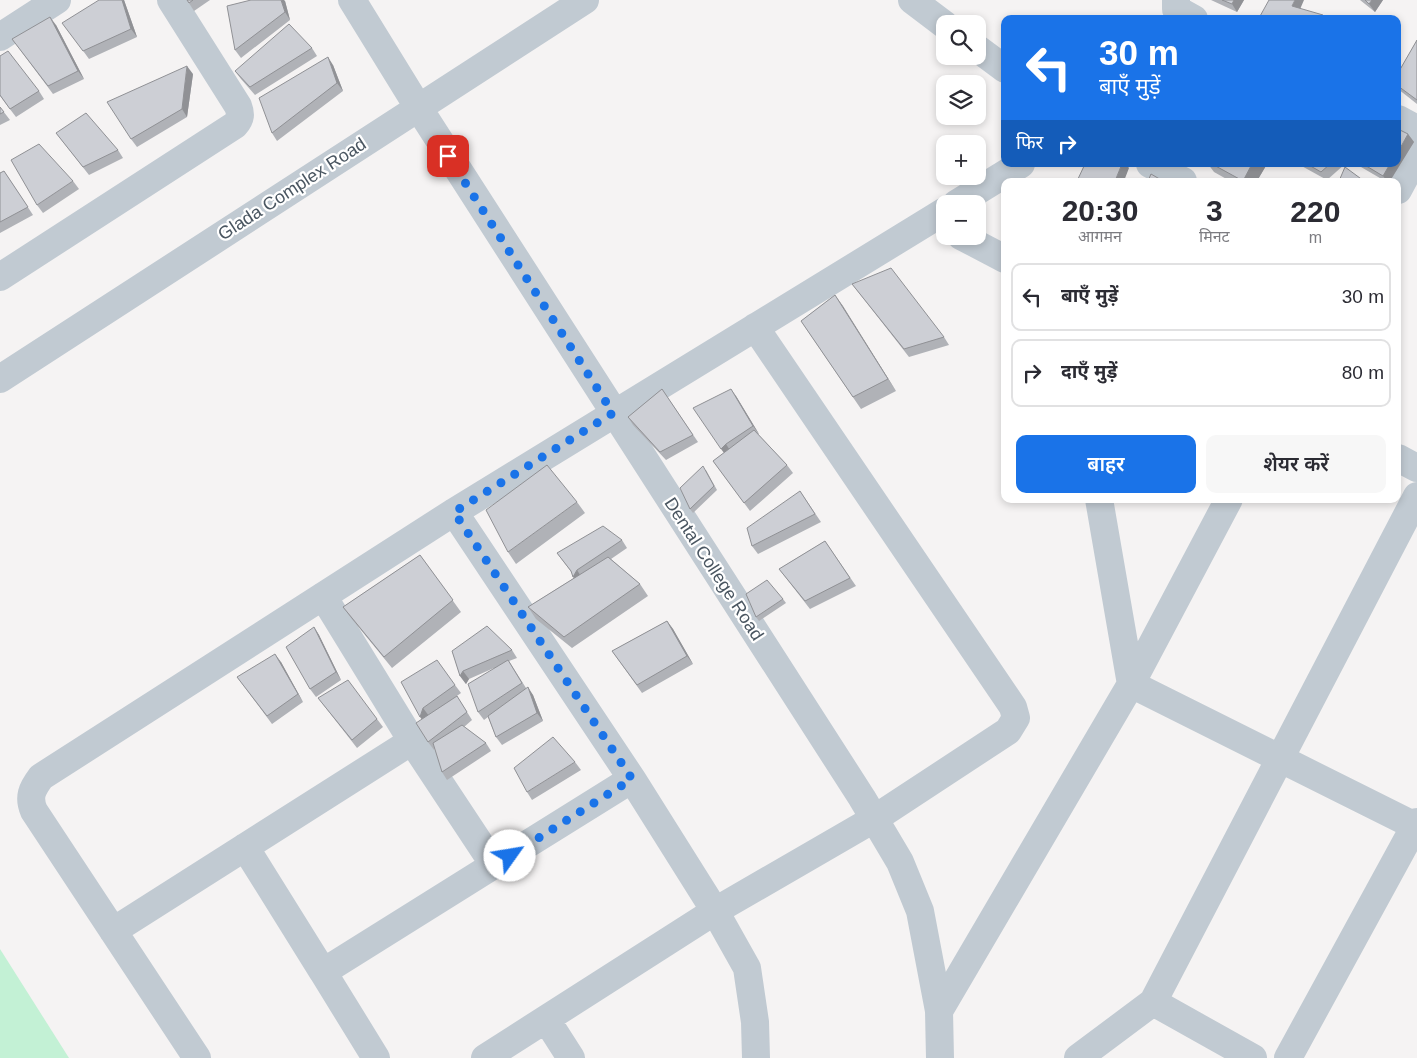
<!DOCTYPE html>
<html lang="hi">
<meta charset="utf-8">
<style>
:root{--surface:#fff;--page:#f7f7f7;--text:#2b2b33;--muted:#7c7c81;--line:#e1e1e2;--accent:#1a73e8}
body{margin:0;font-family:Arial,"Noto Sans Devanagari",sans-serif;background:var(--page);color:var(--text);height:100vh;display:flex;flex-direction:column;font-size:19px;white-space:nowrap}
*{box-sizing:border-box;margin:0}
p{font-size:16px;color:var(--muted)}
.icon{flex:none;width:28px;height:28px;fill:none;stroke:currentColor;stroke-width:2;stroke-linecap:round;stroke-linejoin:round}
.map{position:relative;flex:1;overflow:hidden}
.drawer{position:absolute;left:1001px;top:178px;width:400px;height:325px;display:flex;flex-direction:column;background:var(--surface);border-radius:10px;box-shadow:0 2px 8px #0003}
.drawer>*{flex:none}
.guide{position:absolute;left:1001px;top:15px;width:400px;height:152px;border-radius:10px;box-shadow:0 2px 8px #0003;background:#1a73e8;color:#fff;overflow:hidden}
.tools{position:absolute;left:936px;top:15px;display:grid;gap:10px}
.tools a{display:grid;place-items:center;width:50px;height:50px;border-radius:10px;background:var(--surface);box-shadow:0 2px 8px #0003;font-size:25px}
.pin{position:absolute;display:grid;place-items:center;width:42px;height:42px;color:#fff;margin:-21px;border-radius:10px;box-shadow:0 2px 8px #0006}
.me{position:absolute;width:55px;margin:-28px;rotate:58deg;stroke-linejoin:round;filter:drop-shadow(0 0 4px #0008)}
.turn{display:flex;align-items:center;gap:18px;height:105px;padding:0 15px;font-size:22px}
.turn .icon{width:65px;height:65px;stroke-width:2.5}
.turn b{display:block;font-size:35px;line-height:42px}
.then{display:flex;align-items:center;height:48px;padding:0 15px;background:#0003;gap:10px;font-size:19px}
.eta{display:flex;justify-content:space-evenly;align-items:center;height:85px;text-align:center}
.eta b{font-size:30px;font-weight:600;line-height:35px}
.button{display:flex;gap:10px;margin-top:auto;padding:10px 15px}
.button a{flex:1;height:58px;border-radius:10px;background:var(--accent);color:#fff;font-size:20px;font-weight:600;line-height:58px;text-align:center}
.button a+a{background:var(--page);color:var(--text)}
ul{padding:0;list-style:none}
li{display:flex;align-items:center;gap:15px;height:68px;margin:0 10px 8px;padding:0 5px;border:2px solid var(--line);border-radius:10px}
li div{flex:1}
li b{display:block;font-size:19px}
li em{font-style:normal}
.map>svg:first-child{display:block}
</style>
<div class="map">
<svg width="1417" height="1058" viewBox="0 0 1417 1058">
<rect width="100%" height="100%" fill="#f5f3f3"/>
<path fill="#c3f1d5" d="M0 949 69 1058H0Z"/>
<g fill="none" stroke-linecap="round" stroke-linejoin="round">
<path stroke="#c1cad2" stroke-width="28" d="M352 0 418 107 862 798 900 862 920 911 939 1011 940 1058
M912 0 945 25
M1176 0V9L1194 19
M0 37 57 0
M978 49 1005 69
M1398 119 1417 129
M1150 164 1183 181
M1398 190 1417 155
M956 204 1021 164
M961 236 1005 259
M0 277 235 125C241 118 241 114 238 106L171 0
M0 379 585 0
M1398 458 1417 468
M1099 499 1131 684
M454 512 632 779 715 911 747 968 755 1022 756 1058
M323 596 412 741 494 865 323 972 376 1058
M1131 684 1417 827
M245 847 323 972
M494 865 632 779
M113 931 412 741
M1153 1002 1253 1058
M939 1011 1131 684 1229 499
M546 1019 571 1058
M197 1058 34 811C28 797 32 789 41 777L454 512 945 211
M485 1058 715 911 874 819 1008 731 1016 718 1013 707 755 327
M1078 1058 1153 1002 1417 496
M1288 1058 1417 822"/>
</g>
<path fill="#b0b2b7" d="M124 0 137 37 89 59 68 30Z
M187 0H210L194 11Z
M1211 0H1244L1237 12Z
M1360 0H1383L1375 12Z
M285 1 290 20 241 58 235 50Z
M56 25 84 79 53 94 12 39Z
M1417 40V104L1398 89V73Z
M312 48 317 56 255 95 241 79 235 71Z
M0 56 39 91 44 99 16 117 0 96Z
M333 65 343 91 277 141 272 133Z
M193 74 187 117 137 147 131 139Z
M0 107 10 120 0 125Z
M56 133 118 150 123 158 89 175Z
M1408 134 1414 142 1390 181H1385L1361 167 1359 164H1398Z
M1208 164H1267L1257 181H1230L1214 172Z
M1298 164H1345L1327 180Z
M4 171 33 215 0 233V173Z
M73 181 79 189 43 213 37 205Z
M852 284 944 337 949 345 909 357Z
M835 295 896 391 861 409 801 321Z
M662 389 698 442 666 460 633 425 628 417Z
M736 396 759 434H758L787 465 793 473 750 511 713 461 724 453Z
M706 470 717 490 693 513 690 509Z
M800 491 821 522 758 554 752 546Z
M577 502 585 513 516 564 508 552Z
M622 540 627 548 611 559 640 584 648 596 572 648 536 619 528 607 574 578 572 573 557 553Z
M825 541 856 586 810 609 779 569Z
M420 555 461 612 392 668 351 618 343 607Z
M783 599 786 603 759 621 756 617Z
M667 621 673 629 693 664 642 693 612 651Z
M314 627 319 635 341 680 316 697 310 689Z
M512 650 517 658 509 661 526 688 533 695 543 721 502 745 496 737 488 717 484 720 478 712 494 668 469 679 466 684 460 676 452 651Z
M281 662 303 702 272 724 237 677Z
M401 682 455 685 461 693 447 703 457 696 472 720 464 727 486 743 491 751 447 780 442 772 435 749 434 750 428 742 422 719Z
M318 698 377 719 383 727 357 748Z
M575 762 581 770 532 800 527 792Z"/>
<path fill="#909195" d="M122 0H124L137 37 131 29Z
M281 0H284L285 1 290 20 285 12Z
M1234 0H1244L1237 12 1232 4Z
M1295 0H1304L1298 14 1292 6Z
M1372 0H1383L1375 12 1369 4Z
M50 17 56 25 84 79 78 71Z
M328 57 333 65 343 91 337 83Z
M187 66 193 74 187 117 182 109Z
M1408 134 1414 142 1390 181H1387L1383 176 1390 164H1398V152Z
M1122 164H1126L1129 168 1124 181H1115Z
M1252 164H1267L1257 181H1243Z
M835 295 843 306 896 391 888 379Z
M731 389 736 396 759 434 753 426Z
M726 444 731 452 727 457 721 449Z
M577 570 582 578 579 585 573 577Z
M667 621 673 629 693 664 687 656Z
M314 627 319 635 341 680 336 672Z
M275 654 281 662 303 702 298 694Z
M463 671 469 679 466 684 460 676Z
M528 687 533 695 543 721 537 713Z
M423 708 429 716 426 725 420 717Z"/>
<path fill="#cdcfd5" stroke="#909195" d="M99 0H122L131 29 83 51 62 23Z
M187 0H193L189 3Z
M251 0H281L285 12 235 50 227 6Z
M1222 0H1234L1232 4Z
M1269 0H1295L1292 6 1323 15 1322 19H1261L1259 18Z
M1365 0H1372L1369 4Z
M50 17 78 71 48 86 12 39Z
M289 24 312 48 250 87 235 71Z
M1417 40V100L1398 86V73Z
M8 51 39 91 10 109 0 95V56Z
M328 57 337 83 272 133 259 98Z
M187 66 182 109 131 139 107 102Z
M0 107 4 112 0 114Z
M86 113 118 150 83 167 56 133Z
M1398 129 1408 134 1398 152Z
M39 144 73 181 37 205 11 160Z
M1085 164H1122L1115 181H1077Z
M1212 164H1252L1243 181Z
M1307 164H1330L1321 172Z
M1363 164H1390L1383 176Z
M1345 167 1364 181H1339Z
M4 171 28 207 0 222V173Z
M1151 174 1163 181H1148Z
M891 268 944 337 904 349 852 284Z
M835 295 888 379 853 397 801 321Z
M662 389 693 435 660 452 628 417Z
M731 389 753 426 726 444 721 449 693 408Z
M754 430 787 465 744 503 713 461Z
M547 465 577 502 508 552 486 510Z
M703 466 714 486 690 509 680 488Z
M800 491 815 514 752 546 747 528Z
M603 526 622 540 577 570 573 577 571 571 557 553Z
M825 541 850 578 805 601 779 569Z
M420 555 453 600 384 657 343 607Z
M608 557 640 584 564 637 528 607Z
M767 580 783 599 756 617 746 594Z
M667 621 687 656 637 685 612 651Z
M487 626 512 650 463 671 460 676 452 651Z
M314 627 336 672 310 689 286 647Z
M275 654 298 694 267 716 237 677Z
M437 660 455 685 423 708 420 717 401 682Z
M508 660 522 683 478 712 468 684Z
M348 680 377 719 352 740 318 698Z
M528 687 537 713 496 737 488 716Z
M457 696 467 712 428 742 416 723Z
M462 725 486 743 442 772 433 743Z
M553 737 575 762 527 792 514 768Z"/>
<g fill="none" stroke-linecap="round" stroke-linejoin="round">
<path stroke="#1a73e8" stroke-width="9" stroke-dasharray="0 16.2" d="M448 156 613 413 454 512 632 779 510 856"/>
</g>
<g text-anchor="middle" stroke-width="4.5" stroke-linejoin="round" paint-order="stroke">
<g font-size="18" fill="#4a5661" stroke="#fff">
<text transform="translate(292 189) rotate(-33)" y="6">Glada Complex Road</text>
<text transform="translate(714 569) rotate(57)" y="6">Dental College Road</text>
</g>
</g>
</svg>
<div class="tools">
<a><svg class="icon" aria-label="search" viewBox="0 0 24 24"><circle cx="10" cy="10" r="6"/><path d="M15 15l6 6"/></svg></a>
<a><svg class="icon" aria-label="layers" viewBox="0 0 24 24"><path d="M12 4l9 5-9 5-9-5zM3 14l9 5 9-5"/></svg></a>
<a>+</a>
<a>−</a>
</div>
<div class="pin" style="left:448px;top:156px;background:#d93025"><svg class="icon" aria-label="arrive" viewBox="0 0 24 24"><path d="M6 21V4h12l-3 4 3 4H6"/></svg></div>
<svg class="me" style="left:510px;top:856px" viewBox="-20 -20 40 40"><circle r="19" fill="#fff"/><path d="M0-13L10 11 0 6-10 11z" fill="#1a73e8"/></svg>
<div class="guide">
<div class="turn"><svg class="icon" aria-label="left" viewBox="0 0 24 24"><path d="M17 20v-9H6M10 6l-5 5 5 5"/></svg><div><b>30 m</b>बाएँ मुड़ें</div></div>
<div class="then">फिर<svg class="icon" aria-label="right" viewBox="0 0 24 24"><path d="M7 20v-9h11M14 6l5 5-5 5"/></svg></div>
</div>
<section class="drawer">
<div class="eta">
<div><b>20:30</b><p>आगमन</p></div>
<div><b>3</b><p>मिनट</p></div>
<div><b>220</b><p>m</p></div>
</div>
<ul>
<li><svg class="icon" aria-label="left" viewBox="0 0 24 24"><path d="M17 20v-9H6M10 6l-5 5 5 5"/></svg><div><b>बाएँ मुड़ें</b></div><em>30 m</em></li>
<li><svg class="icon" aria-label="right" viewBox="0 0 24 24"><path d="M7 20v-9h11M14 6l5 5-5 5"/></svg><div><b>दाएँ मुड़ें</b></div><em>80 m</em></li>
</ul>
<div class="button"><a>बाहर</a><a>शेयर करें</a></div>
</section>
</div>
